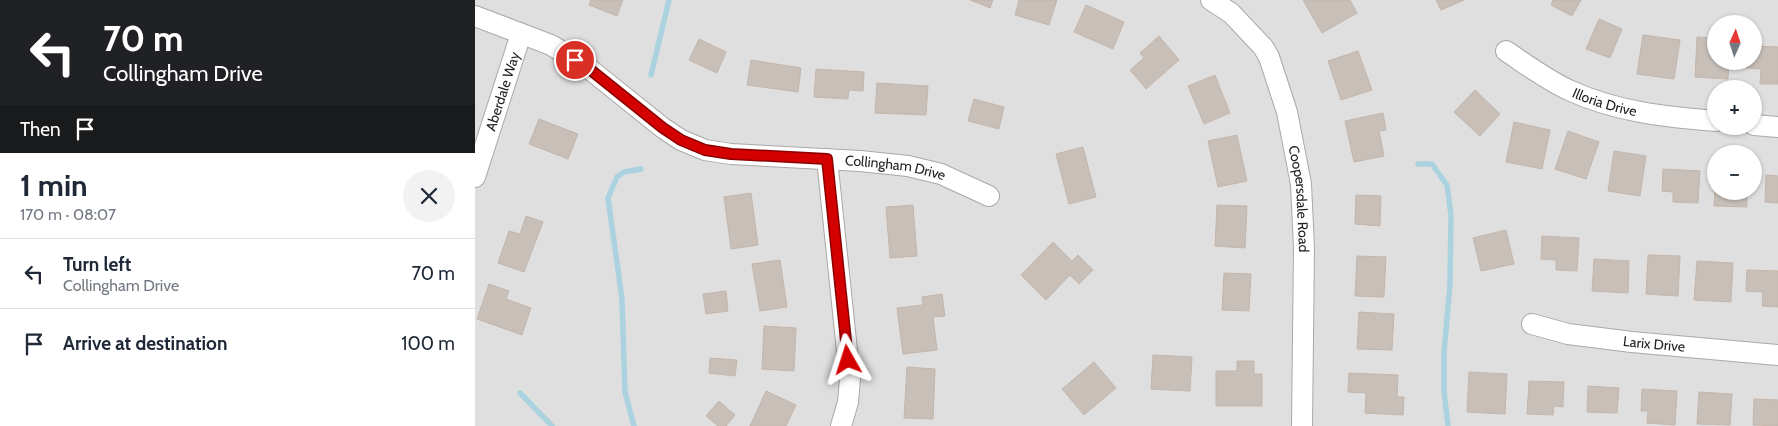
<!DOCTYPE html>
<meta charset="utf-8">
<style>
:root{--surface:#fff;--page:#f2f2f3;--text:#1f2937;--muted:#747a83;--line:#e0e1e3}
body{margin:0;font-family:Cabin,sans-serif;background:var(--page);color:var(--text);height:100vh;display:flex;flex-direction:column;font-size:19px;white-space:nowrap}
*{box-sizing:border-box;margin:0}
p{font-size:16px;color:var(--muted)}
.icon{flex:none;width:28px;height:28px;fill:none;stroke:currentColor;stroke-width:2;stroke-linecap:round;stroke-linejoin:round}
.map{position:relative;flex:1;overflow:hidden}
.side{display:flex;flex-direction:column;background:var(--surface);width:475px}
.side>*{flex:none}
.hud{background:#202124;color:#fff;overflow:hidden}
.needle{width:32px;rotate:3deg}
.controls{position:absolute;left:1232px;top:15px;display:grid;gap:10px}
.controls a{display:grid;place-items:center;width:55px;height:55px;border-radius:50%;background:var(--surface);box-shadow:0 1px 4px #0004;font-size:25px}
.pin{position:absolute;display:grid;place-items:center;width:42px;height:42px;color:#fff;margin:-21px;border:2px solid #fff;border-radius:50%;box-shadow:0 1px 5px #0007}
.me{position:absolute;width:55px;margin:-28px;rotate:354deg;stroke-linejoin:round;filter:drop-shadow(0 0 4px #0008)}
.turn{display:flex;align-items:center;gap:18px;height:105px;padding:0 20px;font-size:22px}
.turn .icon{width:65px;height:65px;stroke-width:2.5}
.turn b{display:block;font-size:35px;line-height:42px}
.then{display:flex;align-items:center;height:48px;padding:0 20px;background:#0003;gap:10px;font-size:19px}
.round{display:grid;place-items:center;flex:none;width:52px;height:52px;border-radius:26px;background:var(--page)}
.summary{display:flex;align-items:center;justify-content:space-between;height:85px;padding:0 20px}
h1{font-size:30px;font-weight:700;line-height:38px}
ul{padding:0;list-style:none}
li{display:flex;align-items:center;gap:15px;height:70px;padding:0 20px;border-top:1px solid var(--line)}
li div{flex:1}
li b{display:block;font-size:19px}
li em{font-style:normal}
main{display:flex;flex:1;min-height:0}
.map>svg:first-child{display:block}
</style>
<main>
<section class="side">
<div class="hud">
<div class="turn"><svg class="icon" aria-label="left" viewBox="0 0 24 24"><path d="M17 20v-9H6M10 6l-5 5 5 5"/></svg><div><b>70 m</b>Collingham Drive</div></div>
<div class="then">Then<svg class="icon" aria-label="arrive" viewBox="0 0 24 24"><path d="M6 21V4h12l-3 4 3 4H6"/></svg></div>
</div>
<div class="summary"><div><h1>1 min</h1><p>170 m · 08:07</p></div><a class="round"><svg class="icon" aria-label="close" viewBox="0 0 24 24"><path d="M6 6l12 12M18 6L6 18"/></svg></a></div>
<ul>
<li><svg class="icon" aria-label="left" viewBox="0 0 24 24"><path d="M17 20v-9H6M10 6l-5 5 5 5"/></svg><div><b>Turn left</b><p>Collingham Drive</p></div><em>70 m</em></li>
<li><svg class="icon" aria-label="arrive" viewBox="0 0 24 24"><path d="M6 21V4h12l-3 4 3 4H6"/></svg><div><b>Arrive at destination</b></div><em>100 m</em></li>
</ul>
</section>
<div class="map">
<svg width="1303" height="426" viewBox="0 0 1303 426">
<rect width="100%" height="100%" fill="#f2efe9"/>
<path fill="#e0dfdf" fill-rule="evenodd" d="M0 0H1303V426H0ZM1241 24H1279V61H1241ZM1241 89H1279V126H1241ZM1241 154H1279V191H1241Z"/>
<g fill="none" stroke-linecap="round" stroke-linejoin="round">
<path stroke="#aad3df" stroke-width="5.5" d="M176 75 194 0
M943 164H957L972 185 976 215 975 285 969 351V391L973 426
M45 393 77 426
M159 426 150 392 147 299 133 198 142 177 149 172 166 169"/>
</g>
<path fill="#c7bfb8" stroke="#c4b6ab" d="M116 0H148L142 16 114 5Z
M495 0H518L515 8Z
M544 0H582L574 25 540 15Z
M828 0H875L882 13 847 33Z
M961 0H989L966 10Z
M1078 0H1106L1097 16 1076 5Z
M611 5 649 22 638 49 599 32Z
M1124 19 1147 29 1135 58 1111 49Z
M1168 35 1205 40 1199 79 1162 74Z
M684 36 704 60 671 89 655 70 669 58 665 53Z
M1222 37 1241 38V61H1254L1253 79 1220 77Z
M224 39 251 52 242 73 214 60Z
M1279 46 1303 47V84H1285L1286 69 1271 68V61H1279Z
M883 51 897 90 866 100 853 61Z
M276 60 326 68 323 92 272 85Z
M341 69 389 72 388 91 374 90 373 99 339 97Z
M740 75 755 113 729 124 713 86Z
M402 83 453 86 451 115 400 113Z
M1000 90 1025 114 1005 136 979 112Z
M499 99 529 107 524 129 493 121Z
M908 113 911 130 904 131 909 156 879 162 870 121Z
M64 119 103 134 93 159 54 144Z
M1039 122 1075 130 1067 169 1031 162Z
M1093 131 1124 142 1111 179 1080 169Z
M762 135 772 181 743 187 733 141Z
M608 147 621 197 594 204 581 154Z
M1139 151 1171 156 1165 196 1133 191Z
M1188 169 1225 171 1223 203 1198 202V192L1187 191Z
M1241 172V191H1272V207L1239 206Z
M1291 175 1303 176V203L1290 202Z
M276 193 283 245 256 249 249 197Z
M881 195 906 196 905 226 880 224Z
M438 205 442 256 415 258 411 207Z
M742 205 772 206 770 248 740 246Z
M51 216 68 222 49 272 23 263 34 231 45 234Z
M1031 230 1039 264 1006 271 998 238Z
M1067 236 1104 238 1102 271 1081 270V260L1066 259Z
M578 242 597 261 603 255 618 270 604 284 595 275 571 300 546 275Z
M1173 255 1205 256 1203 296 1171 294Z
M882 256 911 257 909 297 880 296Z
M1119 259 1154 261 1153 293 1117 291Z
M305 260 312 307 285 311 277 264Z
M1222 261 1258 263 1256 302 1219 300Z
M1272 270 1303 271V307L1287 306 1288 292 1271 291Z
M749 273 776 274 774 311 747 310Z
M14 284 34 291 31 299 56 308 47 335 2 319Z
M251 291 253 311 231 314 228 294Z
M467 294 470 316 458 317 462 350 428 354 422 308 448 305 447 297Z
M884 312 919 314 917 350 882 349Z
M289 326 321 328 319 371 287 369Z
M678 355 717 357 715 391 676 389Z
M235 358 262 360 260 376 234 373Z
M762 361H779V374H787V406H741V371H762Z
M619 362 641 388 609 415 587 389Z
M432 367 460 369 458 419 429 418Z
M994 372 1032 374 1030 414 992 412Z
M874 373 923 375 922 397H929L928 415 890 413 891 393 873 392Z
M1054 381 1089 382 1088 407 1079 406 1078 415 1052 414Z
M1113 386 1144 388 1142 413 1112 412Z
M1167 389 1202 391 1200 425 1172 423 1173 411H1166Z
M291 391 321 405 311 426H275Z
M1224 392 1257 394 1255 425 1222 424Z
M1279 399 1303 400V426L1278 425Z
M244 401 260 415 251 426H243L231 416Z"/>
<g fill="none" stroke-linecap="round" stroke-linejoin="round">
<defs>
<g id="minor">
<path id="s1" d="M736 0 756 13 788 47 794 57 812 112 826 184 829 248 827 426"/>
<path id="s2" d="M0 16 76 45 112 67 188 128 206 140 230 150 256 154 385 161 433 166 466 174 514 196"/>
<path id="s3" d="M1031 51C1052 65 1073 81 1096 91 1142 112 1192 117 1241 121"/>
<path d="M1279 125 1303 127"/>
<path d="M352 159 375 379 373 402 366 426"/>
<path id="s4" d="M0 177 46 34"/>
<path id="s5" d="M1057 324 1093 334 1157 342 1303 355"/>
</g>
</defs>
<use href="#minor" stroke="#a9a9a9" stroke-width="22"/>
<use href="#minor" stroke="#fff" stroke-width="20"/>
</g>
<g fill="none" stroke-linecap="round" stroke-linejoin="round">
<defs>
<path id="route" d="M100 60 112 67 188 128 206 140 230 150 256 154 352 159 373 360"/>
</defs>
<use href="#route" stroke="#8a0000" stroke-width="12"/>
<use href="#route" stroke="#d40000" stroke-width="9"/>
</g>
<g text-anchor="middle" stroke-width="4" stroke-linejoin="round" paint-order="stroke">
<g font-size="14" fill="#222" stroke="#fff">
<text dy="5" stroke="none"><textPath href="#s4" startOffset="90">Aberdale Way</textPath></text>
<text dy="5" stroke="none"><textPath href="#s3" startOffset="112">Illoria Drive</textPath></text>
<text dy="5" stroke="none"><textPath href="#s2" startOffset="460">Collingham Drive</textPath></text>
<text dy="5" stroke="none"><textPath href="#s1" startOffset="228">Coopersdale Road</textPath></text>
<text dy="5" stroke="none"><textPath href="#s5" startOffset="124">Larix Drive</textPath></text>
</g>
</g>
</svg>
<div class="controls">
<a><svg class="needle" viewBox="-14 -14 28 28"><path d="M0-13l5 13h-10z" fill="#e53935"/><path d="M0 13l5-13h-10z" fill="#747a83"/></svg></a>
<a>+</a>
<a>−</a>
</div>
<div class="pin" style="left:100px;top:60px;background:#d93025"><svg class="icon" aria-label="arrive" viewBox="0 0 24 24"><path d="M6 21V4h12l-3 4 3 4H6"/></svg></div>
<svg class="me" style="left:373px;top:360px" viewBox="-20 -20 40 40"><path d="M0-17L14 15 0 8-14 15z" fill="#d40000" stroke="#fff" stroke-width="4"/></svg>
</div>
</main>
